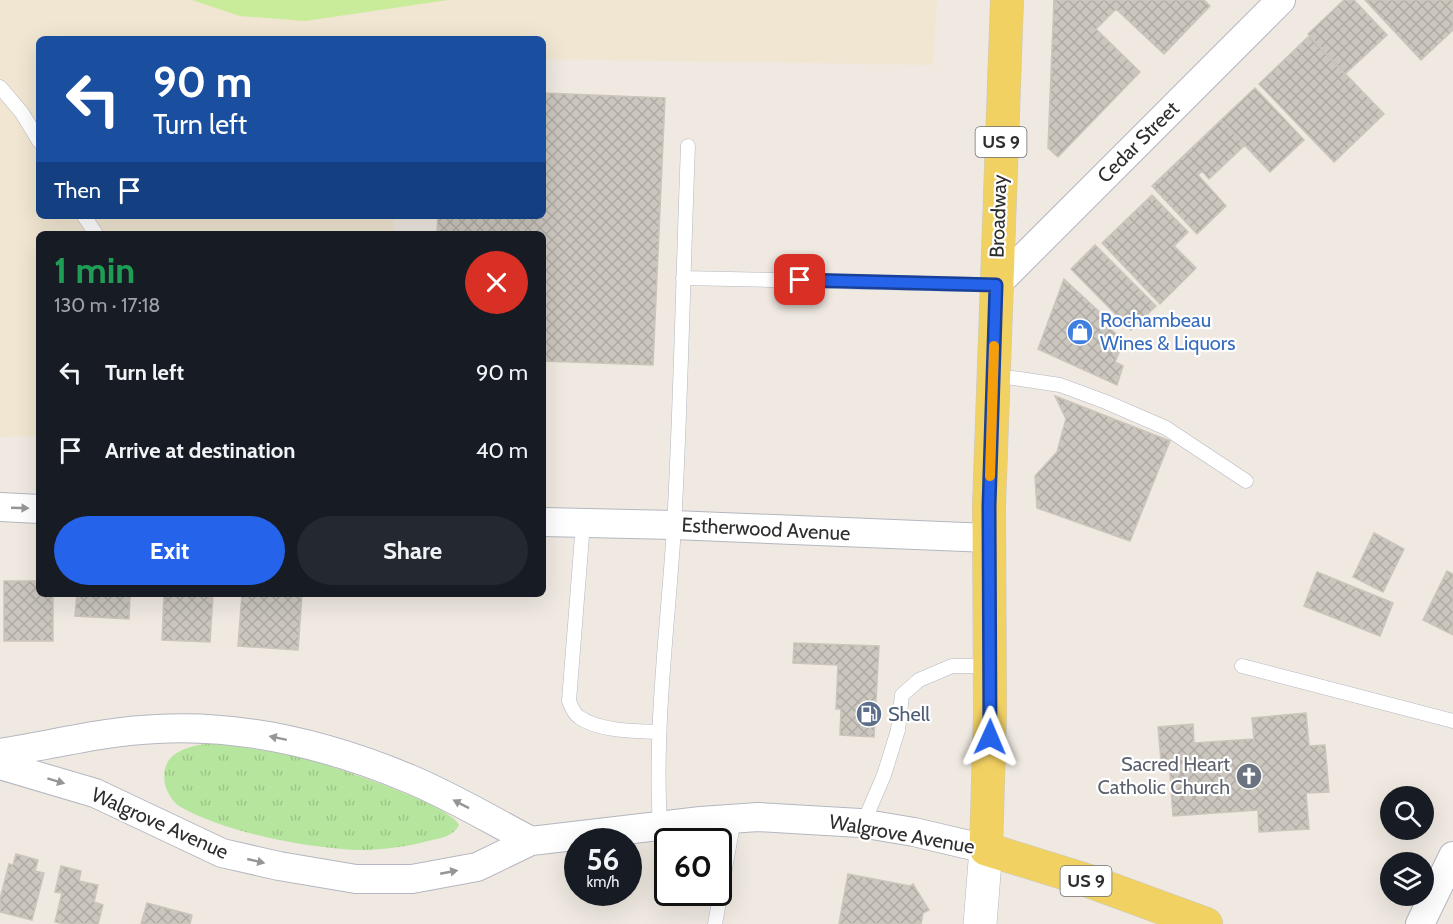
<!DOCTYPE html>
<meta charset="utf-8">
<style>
:root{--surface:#171b24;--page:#242831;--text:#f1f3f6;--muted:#9ea1a6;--accent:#2563eb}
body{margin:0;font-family:Cabin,sans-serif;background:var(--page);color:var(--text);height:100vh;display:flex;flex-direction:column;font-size:22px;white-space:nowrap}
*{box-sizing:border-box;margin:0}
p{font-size:20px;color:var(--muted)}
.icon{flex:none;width:33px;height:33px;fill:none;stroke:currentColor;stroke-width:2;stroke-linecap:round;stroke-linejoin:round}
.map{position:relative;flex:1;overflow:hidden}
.drawer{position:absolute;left:36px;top:231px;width:510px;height:366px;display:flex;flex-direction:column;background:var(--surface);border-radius:9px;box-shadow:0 6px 24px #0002}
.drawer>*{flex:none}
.guide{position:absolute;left:36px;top:36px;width:510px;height:183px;border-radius:9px;box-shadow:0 6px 24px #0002;background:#1a4fa0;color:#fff;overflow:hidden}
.controls{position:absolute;left:1380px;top:786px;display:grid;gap:12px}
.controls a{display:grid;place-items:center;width:54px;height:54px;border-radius:50%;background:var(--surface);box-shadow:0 6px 24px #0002;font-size:30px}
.speed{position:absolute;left:564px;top:828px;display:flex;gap:12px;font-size:30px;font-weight:700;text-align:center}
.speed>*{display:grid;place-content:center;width:78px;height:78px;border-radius:50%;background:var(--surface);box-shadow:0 6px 24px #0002;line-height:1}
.speed small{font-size:15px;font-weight:400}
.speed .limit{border:3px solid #111;border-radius:9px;background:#fff;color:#111}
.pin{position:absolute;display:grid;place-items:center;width:51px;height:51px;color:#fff;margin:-26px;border-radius:12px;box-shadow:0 3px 9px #0006}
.me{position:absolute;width:66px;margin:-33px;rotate:1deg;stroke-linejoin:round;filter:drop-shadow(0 0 4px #0008)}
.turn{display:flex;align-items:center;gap:21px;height:126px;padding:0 18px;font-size:27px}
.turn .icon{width:78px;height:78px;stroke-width:2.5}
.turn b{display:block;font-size:42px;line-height:51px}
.then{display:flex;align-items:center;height:57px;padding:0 18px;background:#0003;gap:12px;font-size:22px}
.round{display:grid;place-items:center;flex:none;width:63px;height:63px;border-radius:32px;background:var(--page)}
.summary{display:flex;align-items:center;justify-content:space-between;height:102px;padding:0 18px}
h1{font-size:36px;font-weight:800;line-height:45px;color:#1e9e55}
.primary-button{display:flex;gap:12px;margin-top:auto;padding:12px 18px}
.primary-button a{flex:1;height:69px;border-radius:36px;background:var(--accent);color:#fff;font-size:24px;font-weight:800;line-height:69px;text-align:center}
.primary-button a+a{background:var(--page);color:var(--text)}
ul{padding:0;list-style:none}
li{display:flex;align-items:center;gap:18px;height:78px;padding:0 18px}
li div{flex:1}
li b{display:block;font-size:22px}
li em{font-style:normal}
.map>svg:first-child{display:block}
</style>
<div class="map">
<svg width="1453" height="924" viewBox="0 0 1453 924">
<defs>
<pattern id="grass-tufts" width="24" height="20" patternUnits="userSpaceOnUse" patternTransform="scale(1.5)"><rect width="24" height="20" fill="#b6e59e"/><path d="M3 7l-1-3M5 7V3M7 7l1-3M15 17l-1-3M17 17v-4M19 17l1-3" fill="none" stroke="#9dc588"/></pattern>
<pattern id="building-cross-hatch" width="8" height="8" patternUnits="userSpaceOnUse" patternTransform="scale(1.5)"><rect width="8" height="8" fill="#cbc7bf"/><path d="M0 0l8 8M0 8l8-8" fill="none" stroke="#afaba4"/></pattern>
</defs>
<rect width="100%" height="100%" fill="#efe9e1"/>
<path fill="#f0e6d1" d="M0 0H937L933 65 543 59V39H39V216H394L393 234H39V436L0 437Z"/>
<path fill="url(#grass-tufts)" d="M212 743C239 747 267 750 294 756 321 762 451 804 459 825 453 837 440 838 428 841 402 848 368 852 342 849 293 845 222 831 179 806 173 802 166 791 165 784 159 752 188 746 212 743Z"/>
<path fill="#c9ec9a" d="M192 0H448L305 21 240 16Z"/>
<path fill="url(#building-cross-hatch)" stroke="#cbc5ba" stroke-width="1.5" d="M1054 0H1204L1210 6 1164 54 1116 9 1096 29 1140 72 1058 157 1048 148Z
M1344 0H1354L1387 35 1345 74 1308 34Z
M1365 0H1453V30L1421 60Z
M1309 36 1384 114 1334 162 1259 84Z
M1255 88 1304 140 1270 172 1221 120Z
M543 93 665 98 653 365 543 361V234H437L438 216H543Z
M1221 120 1245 145 1209 179 1202 171 1198 175 1226 206 1197 234 1152 186Z
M1152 195 1188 232 1174 246 1196 268 1160 304 1102 243Z
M1095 245 1156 306 1131 330 1071 269Z
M1064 279 1106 318 1105 324 1124 341 1115 362 1123 366 1117 385 1038 349Z
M1055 396 1170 441 1130 541 1037 508 1035 476 1057 452 1066 419Z
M1374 533 1404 549 1383 592 1353 577Z
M1447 571 1453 574V635L1423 620Z
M1317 572 1393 603 1380 636 1304 606Z
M4 581H39V594H53V641H4Z
M77 594H130L129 619 75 616Z
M164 594H213L210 642 162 640Z
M242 594H302L298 650 238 646Z
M794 643 879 646 874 737 840 735 841 709H836L838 665 793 663Z
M1306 713 1309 746 1325 745 1329 792 1306 793 1309 829 1259 832 1258 810 1173 816 1169 759 1161 760 1158 727 1193 724 1194 743 1254 739 1252 718Z
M16 854 38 860 35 871 44 873 32 920 0 912V899L9 864 13 865Z
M61 866 81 871 79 881 98 885 94 902 103 905 98 924H65L55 922 62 893 55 892Z
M848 874 910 886 913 884 929 910 923 913 921 924H839Z
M147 903 192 915 190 924H141Z"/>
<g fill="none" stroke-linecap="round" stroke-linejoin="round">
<defs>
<path id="lane" d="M0 87 22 113 39 141
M84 216 96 234
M683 278 996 285
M993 375 1060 385 1106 402 1166 428 1246 481
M583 523 569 701C571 706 574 714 579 717 598 731 635 731 658 732
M1242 666 1453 721
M863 824 884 775 898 730 902 695 919 680 952 666H990
M660 826C654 726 668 626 674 527 681 400 683 273 688 146
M715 924 734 819"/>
<path id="street" d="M996 285 1281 0
M0 507 39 509
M543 522 674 525 989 538
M0 753C52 745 104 731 157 729 243 724 331 746 410 779 451 796 491 820 531 841
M0 765 95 793 222 853 279 866 356 879H412L477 867 531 841 701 821 758 817 860 823 914 832 986 849
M1420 924 1453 856"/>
<path id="secondary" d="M980 924 986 849"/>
<path id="primary" d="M1007 0 989 506 990 715 986 849 1086 880 1206 924"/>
</defs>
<use href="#lane" stroke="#b4b7c1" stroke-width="15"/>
<use href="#street" stroke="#b4b7c1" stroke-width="30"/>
<use href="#secondary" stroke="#b4b7c1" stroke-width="34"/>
<use href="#primary" stroke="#c9c9c9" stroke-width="34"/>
<use href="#lane" stroke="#fff" stroke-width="14"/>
<use href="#street" stroke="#fff" stroke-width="28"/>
<use href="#secondary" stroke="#fff" stroke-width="33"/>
<use href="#primary" stroke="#f2d163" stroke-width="33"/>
</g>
<defs><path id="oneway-solid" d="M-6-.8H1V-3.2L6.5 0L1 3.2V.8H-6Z" transform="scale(1.5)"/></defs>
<g fill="#969696">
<use href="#oneway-solid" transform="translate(20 508) rotate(2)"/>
<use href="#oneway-solid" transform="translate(278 738) rotate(-168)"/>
<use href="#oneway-solid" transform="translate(56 781) rotate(17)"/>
<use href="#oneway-solid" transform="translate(461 804) rotate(-153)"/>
<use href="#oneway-solid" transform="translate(256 861) rotate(13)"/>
<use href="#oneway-solid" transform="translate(449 872) rotate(-11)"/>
</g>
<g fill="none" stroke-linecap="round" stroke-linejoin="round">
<defs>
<path id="route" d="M800 280 996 285 989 506 990 737"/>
</defs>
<use href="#route" stroke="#184099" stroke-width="15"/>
<use href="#route" stroke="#2563eb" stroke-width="10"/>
<path stroke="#f59e0b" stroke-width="10" d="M990 476 994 346"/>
</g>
<defs>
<symbol id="shop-disc" viewBox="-11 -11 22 22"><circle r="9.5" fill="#3f7fe0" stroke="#fff"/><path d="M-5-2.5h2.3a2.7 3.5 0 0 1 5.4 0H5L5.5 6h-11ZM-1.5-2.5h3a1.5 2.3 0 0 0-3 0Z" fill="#fff"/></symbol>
<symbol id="fuel-disc" viewBox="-11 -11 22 22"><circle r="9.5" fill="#5c6f8a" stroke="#fff"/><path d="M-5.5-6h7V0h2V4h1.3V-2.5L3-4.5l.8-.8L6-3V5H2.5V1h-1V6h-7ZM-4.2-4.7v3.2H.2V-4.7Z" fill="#fff"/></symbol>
<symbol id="church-disc" viewBox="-11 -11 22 22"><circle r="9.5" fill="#6b7280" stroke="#fff"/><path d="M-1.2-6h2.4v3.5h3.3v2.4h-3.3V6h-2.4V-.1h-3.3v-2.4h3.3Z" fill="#fff"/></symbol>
</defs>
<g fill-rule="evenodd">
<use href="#shop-disc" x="1065" y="317" width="30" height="30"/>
<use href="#fuel-disc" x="854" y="699" width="30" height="30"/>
<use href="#church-disc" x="1234" y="761" width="30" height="30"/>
</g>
<g text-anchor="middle" stroke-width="4.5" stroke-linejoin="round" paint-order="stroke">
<g fill="#fff" stroke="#6d6d6d" stroke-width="1.5">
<rect x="975.5" y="127" width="51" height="30" rx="4.5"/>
<rect x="1060.5" y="866" width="51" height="30" rx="4.5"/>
</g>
<g font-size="18" font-weight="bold" fill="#2e2e2e">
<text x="1001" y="148">US 9</text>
<text x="1086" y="887">US 9</text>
</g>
<g font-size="20" fill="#2e2e2e" stroke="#fff">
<text transform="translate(1138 142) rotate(-45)" y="7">Cedar Street</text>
<text transform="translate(998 216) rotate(-88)" y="7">Broadway</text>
<text transform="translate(766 529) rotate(3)" y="7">Estherwood Avenue</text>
<text transform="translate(160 823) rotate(24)" y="7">Walgrove Avenue</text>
<text transform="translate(902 834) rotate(10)" y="7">Walgrove Avenue</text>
</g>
<g font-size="20" fill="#366cbe" stroke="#fff" text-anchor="start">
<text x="1100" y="327">Rochambeau<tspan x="1100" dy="23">Wines &amp; Liquors</tspan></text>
</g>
<g font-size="20" fill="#4e5e75" stroke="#fff" text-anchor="start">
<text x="888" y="721">Shell</text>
</g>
<g font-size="20" fill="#5b616d" stroke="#fff" text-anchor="end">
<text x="1230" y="771">Sacred Heart<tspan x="1230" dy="23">Catholic Church</tspan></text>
</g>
</g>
</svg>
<div class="controls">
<a><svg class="icon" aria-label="search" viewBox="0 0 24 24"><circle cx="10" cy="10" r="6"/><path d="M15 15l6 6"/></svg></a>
<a><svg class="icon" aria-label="layers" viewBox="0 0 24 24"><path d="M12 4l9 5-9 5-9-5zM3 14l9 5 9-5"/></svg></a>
</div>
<div class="speed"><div>56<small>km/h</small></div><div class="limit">60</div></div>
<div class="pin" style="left:800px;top:280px;background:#d93025"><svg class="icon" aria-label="arrive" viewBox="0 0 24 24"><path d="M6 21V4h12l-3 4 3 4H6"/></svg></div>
<svg class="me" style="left:990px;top:737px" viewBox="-20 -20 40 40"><path d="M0-17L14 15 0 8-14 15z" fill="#2563eb" stroke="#fff" stroke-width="4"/></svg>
<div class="guide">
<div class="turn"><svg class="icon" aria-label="left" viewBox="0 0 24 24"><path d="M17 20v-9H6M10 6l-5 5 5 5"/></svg><div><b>90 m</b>Turn left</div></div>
<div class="then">Then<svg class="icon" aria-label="arrive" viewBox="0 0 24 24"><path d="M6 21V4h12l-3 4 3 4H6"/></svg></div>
</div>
<section class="drawer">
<div class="summary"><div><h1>1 min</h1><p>130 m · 17:18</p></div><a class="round" style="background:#d93025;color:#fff"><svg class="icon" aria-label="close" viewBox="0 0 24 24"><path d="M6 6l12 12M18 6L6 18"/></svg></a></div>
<ul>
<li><svg class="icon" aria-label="left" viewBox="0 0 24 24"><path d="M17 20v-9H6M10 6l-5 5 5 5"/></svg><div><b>Turn left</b></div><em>90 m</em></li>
<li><svg class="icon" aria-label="arrive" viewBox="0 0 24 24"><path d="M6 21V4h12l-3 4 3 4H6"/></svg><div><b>Arrive at destination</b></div><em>40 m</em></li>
</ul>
<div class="primary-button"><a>Exit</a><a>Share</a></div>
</section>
</div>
